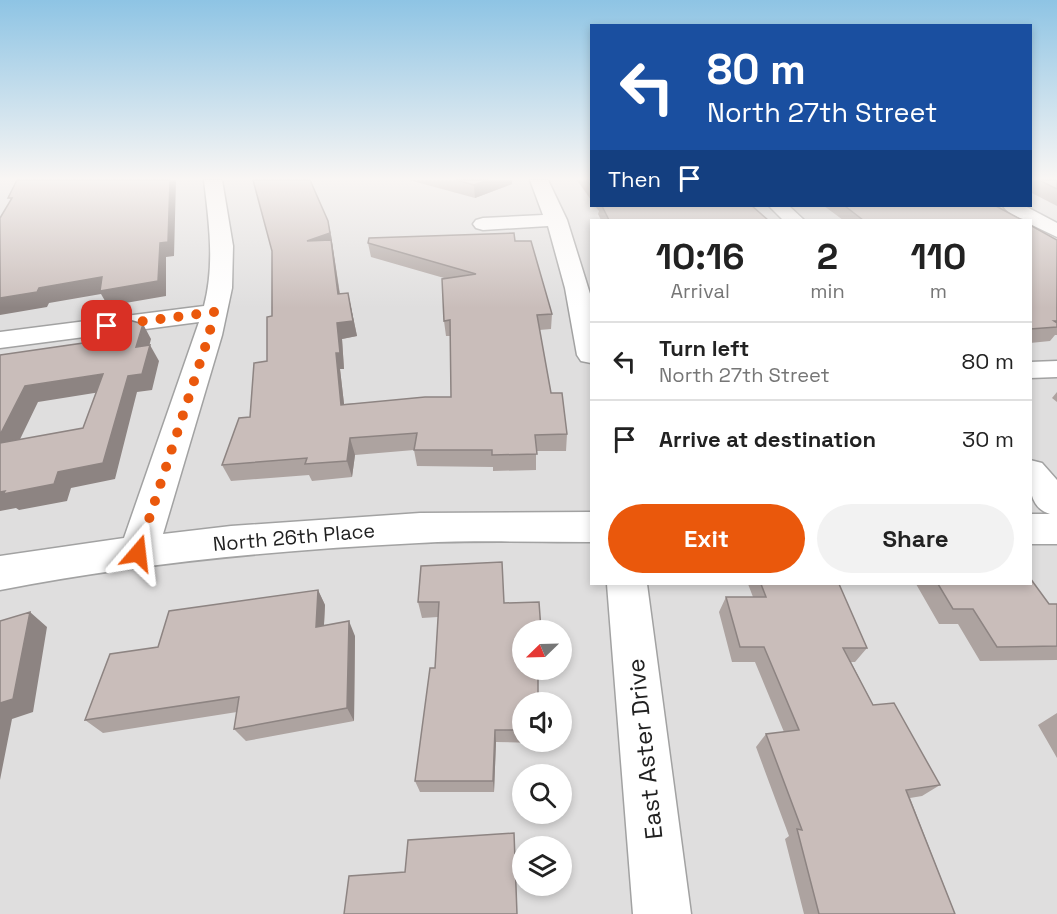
<!DOCTYPE html>
<style>
:root{--surface:#fff;--page:#f2f2f2;--text:#222;--muted:#767676;--line:#e0e0e0;--accent:#ea580c}
body{margin:0;font-family:"Space Grotesk",sans-serif;background:var(--page);color:var(--text);height:100vh;display:flex;flex-direction:column;font-size:22px;white-space:nowrap}
*{box-sizing:border-box;margin:0}
p{font-size:20px;color:var(--muted)}
.icon{flex:none;width:33px;height:33px;fill:none;stroke:currentColor;stroke-width:2;stroke-linecap:round;stroke-linejoin:round}
.map{position:relative;flex:1;overflow:hidden}
.side{position:absolute;left:590px;top:219px;width:442px;height:366px;display:flex;flex-direction:column;background:var(--surface);border-radius:0px;box-shadow:0 3px 9px #0003}
.side>*{flex:none}
.guide{position:absolute;left:590px;top:24px;width:442px;height:183px;border-radius:0px;box-shadow:0 3px 9px #0003;background:#1a4fa0;color:#fff;overflow:hidden}
.needle{width:39px;rotate:247deg}
.buttons{position:absolute;left:512px;top:620px;display:grid;gap:12px}
.buttons a{display:grid;place-items:center;width:60px;height:60px;border-radius:50%;background:var(--surface);box-shadow:0 3px 9px #0003;font-size:30px}
.pin{position:absolute;display:grid;place-items:center;width:51px;height:51px;color:#fff;margin:-26px;border-radius:12px;box-shadow:0 3px 9px #0006}
.me{position:absolute;width:66px;margin:-33px;rotate:17deg;stroke-linejoin:round;filter:drop-shadow(0 0 4px #0008)}
.turn{display:flex;align-items:center;gap:21px;height:126px;padding:0 18px;font-size:27px}
.turn .icon{width:78px;height:78px;stroke-width:2.5}
.turn b{display:block;font-size:42px;line-height:51px}
.then{display:flex;align-items:center;height:57px;padding:0 18px;background:#0003;gap:12px;font-size:22px}
.eta{display:flex;justify-content:space-evenly;align-items:center;height:102px;text-align:center}
.eta b{font-size:36px;font-weight:600;line-height:42px}
.primary-button{display:flex;gap:12px;margin-top:auto;padding:12px 18px}
.primary-button a{flex:1;height:69px;border-radius:36px;background:var(--accent);color:#fff;font-size:24px;font-weight:600;line-height:69px;text-align:center}
.primary-button a+a{background:var(--page);color:var(--text)}
ul{padding:0;list-style:none}
li{display:flex;align-items:center;gap:18px;height:78px;padding:0 18px;border-top:2px solid var(--line)}
li div{flex:1}
li b{display:block;font-size:22px}
li em{font-style:normal}
.map>svg:first-child{display:block}
</style>
<div class="map">
<svg width="1057" height="914" viewBox="0 0 1057 914">
<rect width="100%" height="100%" fill="#f1ece7"/>
<path fill="#dfdede" fill-rule="evenodd" d="M0 180H591V206H1030L1031 180H1057V914H0ZM591 220H1030V584H591ZM522 630H561V669H522ZM522 702H561V741H522ZM522 774H561V813H522ZM522 846H561V885H522Z"/>
<g fill="none" stroke-linecap="round" stroke-linejoin="round">
<defs>
<path id="minor" d="M204 180H222L233 246 232 288 222 335 163 534 231 526 420 513 591 512V542C534 542 476 540 419 543 278 550 138 563 0 590V556L124 538 199 322 0 348V332L204 306C215 264 209 223 204 180Z
M530 180H548L567 220 591 297V363L581 361 577 355 565 288 548 226 483 230 476 228 473 224 476 220 483 218 543 215Z
M769 206H789L804 220H783Z
M1003 206H1025L1057 223V237L1030 224V220C1021 220 1008 214 1003 206Z
M1057 361V377L1030 378V362Z
M1030 460 1042 463 1057 480V544H1030V514H1050C1026 507 1030 479 1030 460Z
M607 584H647L691 914H633Z"/>
</defs>
<use href="#minor" stroke="#a2a2a2" stroke-width="3"/>
<use href="#minor" fill="#fff" fill-rule="evenodd"/>
</g>
<path fill="#ada3a0" d="M409 180H512V184L475 198Z
M577 180H591V200Z
M1030 180H1057V206L1030 192Z
M595 206H752L768 220H601L598 214 599 211Z
M824 206H996L1022 220H843Z
M1030 225 1057 240V335H1055L1050 341 1030 343Z
M331 235 340 294 348 293 357 336 342 339 344 369H340L344 404 451 397V336H446L444 321V278L371 257 368 243 515 241 552 314 551 329 539 330 551 393 567 434 566 451H536V470L493 471V467L417 466 414 450 355 455 352 477 312 481 309 475 231 481 222 465 250 417 267 361 272 316V251Z
M1057 392V402L1052 398Z
M421 566 504 603 522 702V741H538V743L496 742 494 792H420L415 781 435 668 438 617 422 618 418 602Z
M748 584H839L867 648 855 662H851L873 705 940 785 922 796 910 798 955 914H804L785 839 789 836 756 747 766 734 784 732 755 662H732L719 612 726 597H753Z
M916 584H1030L1049 604H1057V660L980 661 958 624H939Z
M318 590 325 605 324 625 355 636 354 721 246 741 234 729 237 712 103 733 85 720 158 647Z
M1057 713V758L1038 725Z"/>
<path fill="#8d8482" d="M170 180H176L174 256 166 257V296L108 306 101 294 49 303 47 307 0 315V298L39 288 160 243Z
M488 180H512V184L475 198 474 185Z
M328 221 331 235 342 310 307 241Z
M348 293 357 336 342 339 344 369H340L346 421 341 405 336 353 337 323Z
M143 324 151 339 145 363 136 347Z
M150 345 159 361 152 390 137 392 115 479 71 488 67 501 19 510 16 508 0 511V492L58 472Z
M103 374 113 390 38 402 10 460 0 449V435L25 386Z
M350 438 355 455 352 477 347 461Z
M318 590 325 605 323 642 316 627Z
M30 612 47 627 33 712 12 719 0 780V703Z
M349 621 355 636 354 721 347 708Z
M495 730 496 742 494 792 493 781Z"/>
<path fill="#c9bdba" stroke="#8d8482" stroke-width="1.5" d="M17 180H170L168 242 160 243 158 281 100 291 102 277 39 288 37 292 0 298V218L12 198H8Z
M253 180H310L328 221 330 233 307 241 331 240 338 294 348 293 353 321 337 323 340 353H336L341 405 425 397H451L450 320 444 321 442 279 476 274 368 243 369 238 514 233 515 241H531L552 314 537 315 551 393H562L567 434 535 435 537 454 492 455V450H414L417 433 350 438 347 461 305 464 307 458 222 465 239 418 250 417 254 363 267 361V317L272 316V251Z
M456 180H488L474 185Z
M587 180H591V186Z
M1039 180H1057V189Z
M602 206H752L768 220H609Z
M845 206H996L1022 220H863Z
M1030 225 1057 240V321H1054L1057 323V327L1030 329Z
M122 318 143 324 136 347 150 345 142 374 128 376 103 463 58 472 54 484 3 494 5 491 0 492V443L83 428 103 374 25 386 0 435V355L90 342 91 339 116 336Z
M502 562 504 603 539 602 541 630H522V669H538V702H522V730H495L493 781H415L430 668H435L439 602H418L421 566Z
M1030 578 1049 604H1057V646L997 647 973 609H953L938 584H1030Z
M761 584H839L867 648H843L873 705 894 703 940 785 906 790 955 914H819L797 829 802 830 766 734 799 730 764 647H740L726 597H766Z
M318 590 316 627 349 621 347 708 234 729 239 697 85 720 110 654 158 647 169 611Z
M30 612 13 699 0 703V621Z
M514 833 517 914H344L349 876 405 872 408 840Z"/>
<linearGradient id="sky" x2="0" y2="1"><stop stop-color="#8ec4e4"/><stop offset="0.58" stop-color="#f9f6f4"/><stop offset="1" stop-color="#f9f6f4" stop-opacity="0"/></linearGradient>
<rect width="1057" height="308" fill="url(#sky)"/>
<g fill="none" stroke-linecap="round" stroke-linejoin="round">
<path stroke="#ea580c" stroke-width="10" stroke-dasharray="0 18" d="M107 326 214 312 209 335 138 553"/>
</g>
<g text-anchor="middle" stroke-width="4.5" stroke-linejoin="round" paint-order="stroke">
<g font-size="20" fill="#212121" stroke="#fff">
<text transform="translate(294 537) rotate(-5)" y="7">North 26th Place</text>
</g>
<g font-size="24" fill="#212121" stroke="#fff">
<text transform="translate(645 749) rotate(-96)" y="8">East Aster Drive</text>
</g>
</g>
</svg>
<div class="buttons">
<a><svg class="needle" viewBox="-14 -14 28 28"><path d="M0-13l5 13h-10z" fill="#e53935"/><path d="M0 13l5-13h-10z" fill="#767676"/></svg></a>
<a><svg class="icon" aria-label="sound" viewBox="0 0 24 24"><path d="M4 9h4l5-4v14l-5-4H4zM17 9q2 3 0 6"/></svg></a>
<a><svg class="icon" aria-label="search" viewBox="0 0 24 24"><circle cx="10" cy="10" r="6"/><path d="M15 15l6 6"/></svg></a>
<a><svg class="icon" aria-label="layers" viewBox="0 0 24 24"><path d="M12 4l9 5-9 5-9-5zM3 14l9 5 9-5"/></svg></a>
</div>
<div class="pin" style="left:107px;top:326px;background:#d93025"><svg class="icon" aria-label="arrive" viewBox="0 0 24 24"><path d="M6 21V4h12l-3 4 3 4H6"/></svg></div>
<svg class="me" style="left:138px;top:553px" viewBox="-20 -20 40 40"><path d="M0-17L14 15 0 8-14 15z" fill="#ea580c" stroke="#fff" stroke-width="4"/></svg>
<div class="guide">
<div class="turn"><svg class="icon" aria-label="left" viewBox="0 0 24 24"><path d="M17 20v-9H6M10 6l-5 5 5 5"/></svg><div><b>80 m</b>North 27th Street</div></div>
<div class="then">Then<svg class="icon" aria-label="arrive" viewBox="0 0 24 24"><path d="M6 21V4h12l-3 4 3 4H6"/></svg></div>
</div>
<section class="side">
<div class="eta">
<div><b>10:16</b><p>Arrival</p></div>
<div><b>2</b><p>min</p></div>
<div><b>110</b><p>m</p></div>
</div>
<ul>
<li><svg class="icon" aria-label="left" viewBox="0 0 24 24"><path d="M17 20v-9H6M10 6l-5 5 5 5"/></svg><div><b>Turn left</b><p>North 27th Street</p></div><em>80 m</em></li>
<li><svg class="icon" aria-label="arrive" viewBox="0 0 24 24"><path d="M6 21V4h12l-3 4 3 4H6"/></svg><div><b>Arrive at destination</b></div><em>30 m</em></li>
</ul>
<div class="primary-button"><a>Exit</a><a>Share</a></div>
</section>
</div>
